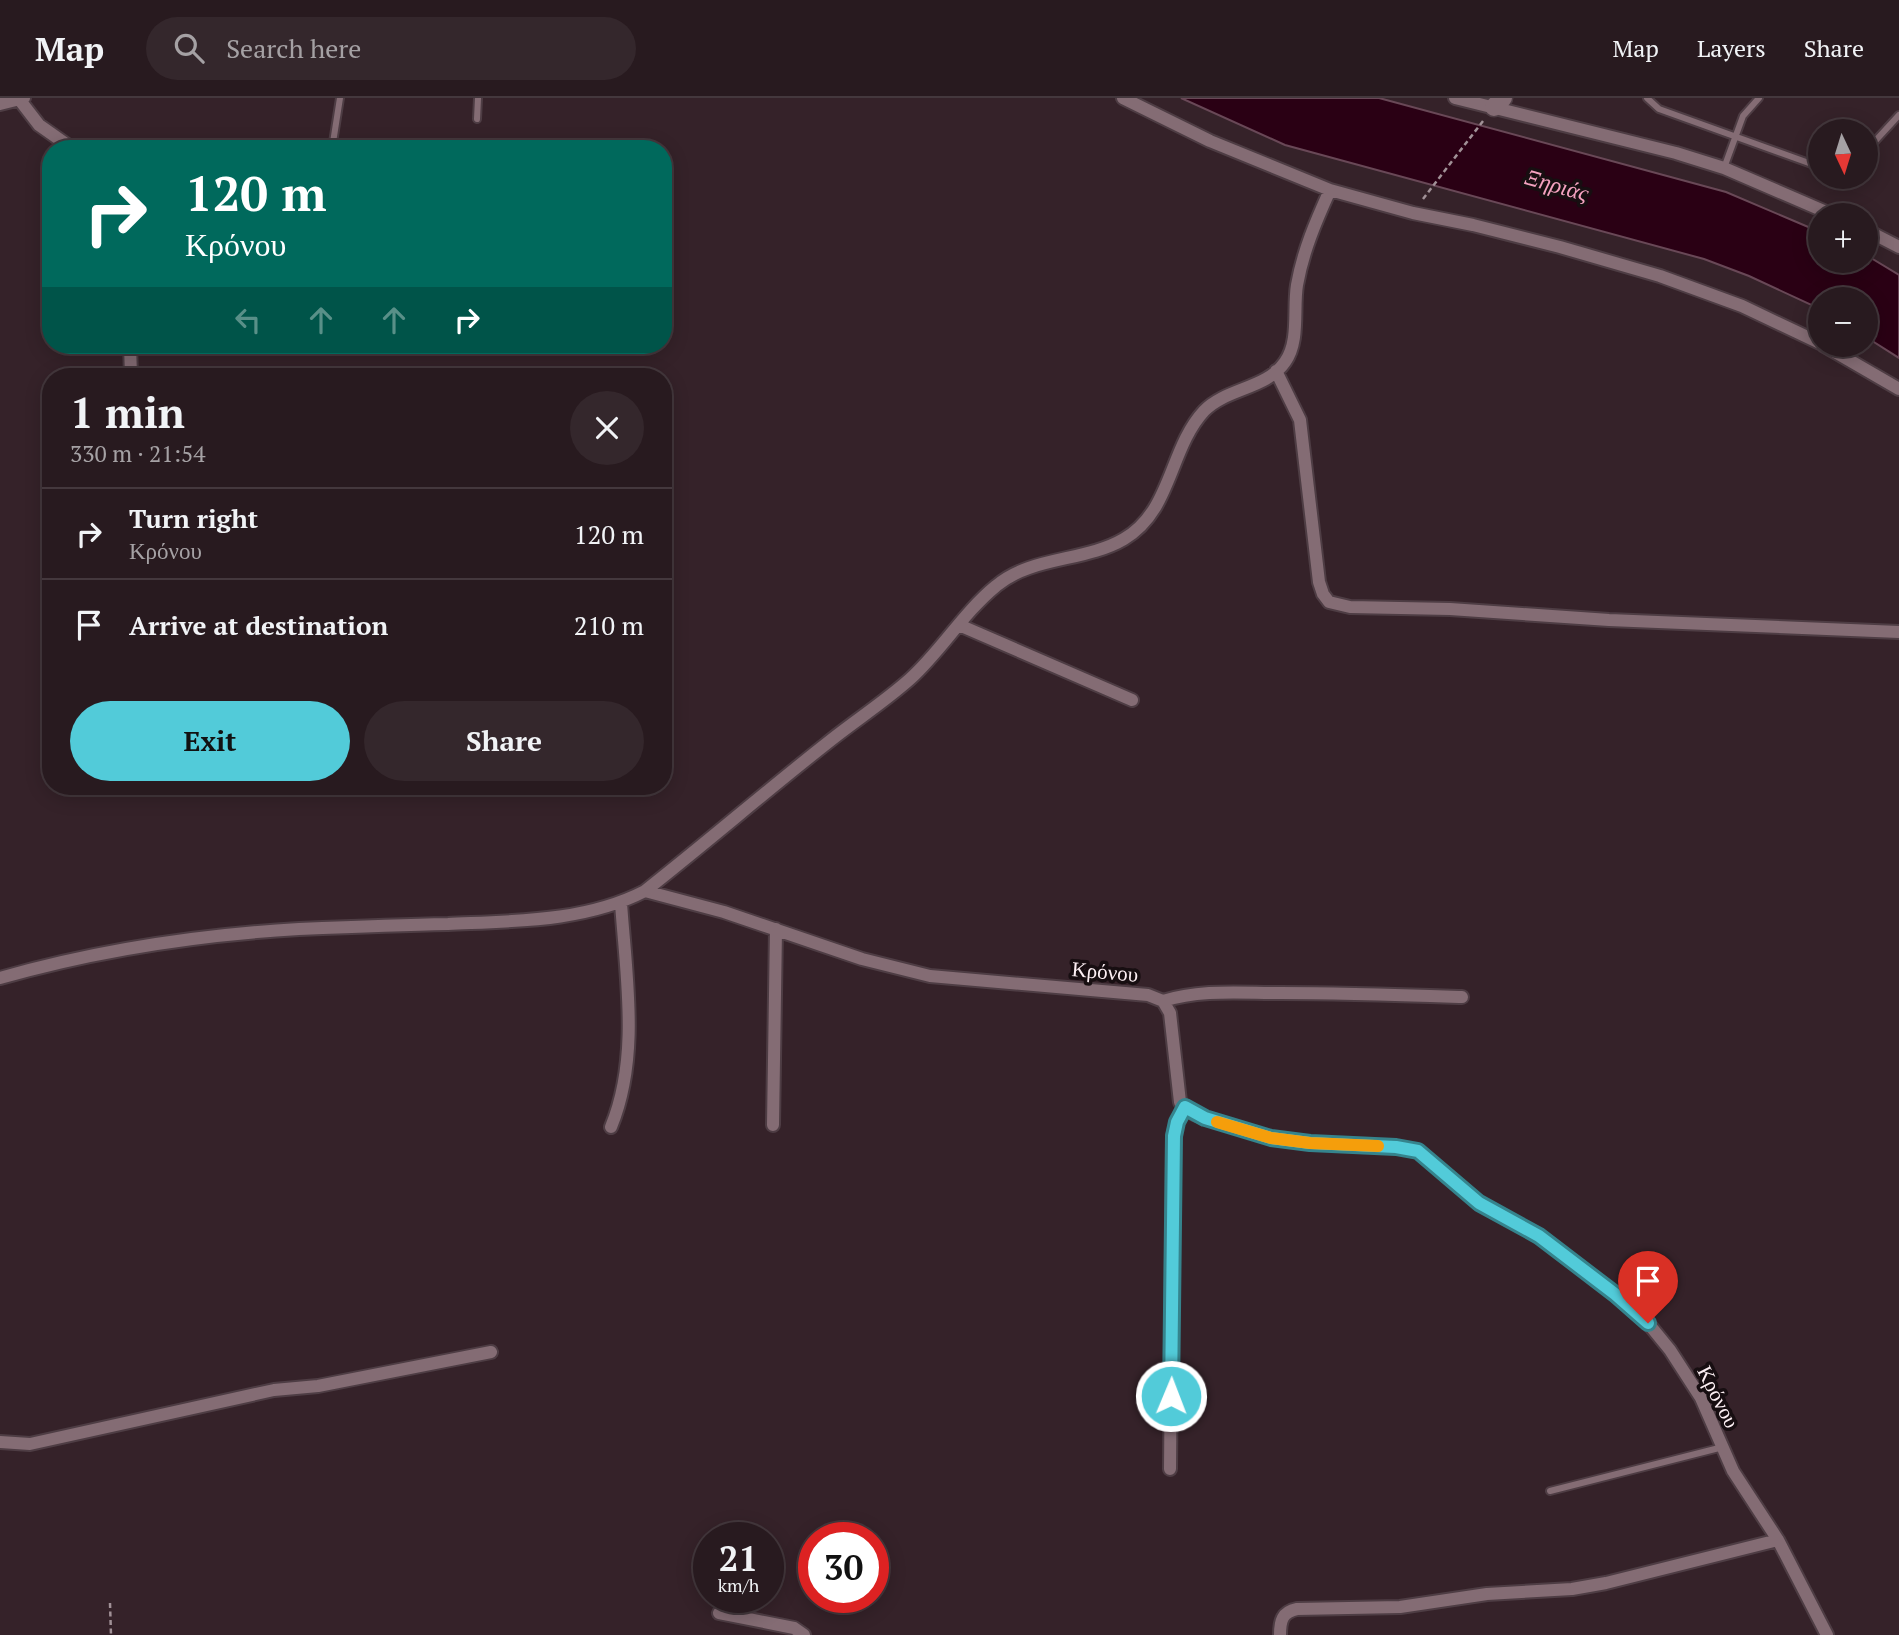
<!DOCTYPE html>
<meta charset="utf-8">
<style>
:root{--surface:#281a1f;--page:#34272c;--text:#f1f3f6;--muted:#a5a1a4;--line:#44383d;--accent:#52cbd9}
body{margin:0;font-family:"PT Serif",serif;background:var(--page);color:var(--text);height:100vh;display:flex;flex-direction:column;font-size:26px;white-space:nowrap}
*{box-sizing:border-box;margin:0}
p{font-size:23px;color:var(--muted)}
.icon{flex:none;width:38px;height:38px;fill:none;stroke:currentColor;stroke-width:2;stroke-linecap:round;stroke-linejoin:round}
.map{position:relative;flex:1;overflow:hidden}
.panel{position:absolute;left:42px;top:270px;width:630px;height:427px;display:flex;flex-direction:column;background:var(--surface);border-radius:28px;box-shadow:0 4px 18px #0003,0 0 0 2px var(--line)}
.panel>*{flex:none}
.banner{position:absolute;left:42px;top:42px;width:630px;height:214px;border-radius:28px;box-shadow:0 4px 18px #0003,0 0 0 2px var(--line);background:#00695c;color:#fff;overflow:hidden}
.needle{width:46px;rotate:176deg}
.tools{position:absolute;left:1808px;top:21px;display:grid;gap:14px}
.tools a{display:grid;place-items:center;width:70px;height:70px;border-radius:50%;background:var(--surface);box-shadow:0 4px 18px #0003,0 0 0 2px var(--line);font-size:35px}
.speed{position:absolute;left:693px;top:1424px;display:flex;gap:14px;font-size:35px;font-weight:700;text-align:center}
.speed>*{display:grid;place-content:center;width:91px;height:91px;border-radius:50%;background:var(--surface);box-shadow:0 4px 18px #0003,0 0 0 2px var(--line);line-height:1}
.speed small{font-size:18px;font-weight:400}
.speed .limit{border:10px solid #d22;background:#fff;color:#111}
.pin{position:absolute;display:grid;place-items:center;width:60px;height:60px;color:#fff;margin:-72px -30px;border-radius:50% 50% 50% 0;rotate:-45deg;box-shadow:0 0 7px #0007}
.pin .icon{rotate:45deg}
.me{position:absolute;width:77px;margin:-38px;rotate:1deg;stroke-linejoin:round;filter:drop-shadow(0 0 5px #0008)}
.turn{display:flex;align-items:center;gap:24px;height:147px;padding:0 28px;font-size:32px}
.turn .icon{width:91px;height:91px;stroke-width:2.5}
.turn b{display:block;font-size:49px;line-height:60px}
.lanes{display:flex;align-items:center;height:66px;padding:0 28px;background:#0003;justify-content:center;gap:35px;direction:ltr}
.lanes .off{opacity:.35}
.round{display:grid;place-items:center;flex:none;width:74px;height:74px;border-radius:37px;background:var(--page)}
.headline{display:flex;align-items:center;justify-content:space-between;height:119px;padding:0 28px}
h1{font-size:42px;font-weight:700;line-height:52px}
.cta{display:flex;gap:14px;margin-top:auto;padding:14px 28px}
.cta a{flex:1;height:80px;border-radius:42px;background:var(--accent);color:#111;font-size:28px;font-weight:700;line-height:80px;text-align:center}
.cta a+a{background:var(--page);color:var(--text)}
ul{padding:0;list-style:none}
li{display:flex;align-items:center;gap:21px;height:91px;padding:0 28px;border-top:2px solid var(--line)}
li div{flex:1}
li b{display:block;font-size:26px}
li em{font-style:normal}
header{display:flex;align-items:center;gap:42px;box-sizing:border-box;height:98px;padding:0 35px;background:var(--surface);border-bottom:2px solid var(--line)}
header strong{font-size:33px}
nav{display:flex;gap:38px;margin-inline-start:auto;font-size:24px}
.search{width:490px;height:63px;background:var(--page);display:flex;align-items:center;gap:18px;box-sizing:border-box;padding:0 24px;border-radius:38px;color:var(--muted);font-size:26px}
.map>svg:first-child{display:block}
</style>
<header>
<strong>Map</strong>
<div class="search"><svg class="icon" aria-label="search" viewBox="0 0 24 24"><circle cx="10" cy="10" r="6"/><path d="M15 15l6 6"/></svg>Search here</div>
<nav><a>Map</a><a>Layers</a><a>Share</a></nav>
</header>
<div class="map">
<svg width="1899" height="1537" viewBox="0 0 1899 1537">
<rect width="100%" height="100%" fill="#352229"/>
<path fill="#2a0014" stroke="#694857" stroke-width="2" d="M1181 0H1379L1726 94 1820 134V163H1866V157L1899 177V260L1866 239V201H1820V211L1749 178 1704 161 1285 47Z"/>
<g fill="none" stroke-linecap="round" stroke-linejoin="round">
<defs>
<path id="lane" d="M1647 0 1659 11 1820 69
M477 21 478 0
M332 51 340 0
M1866 53 1899 17
M1724 70 1743 18 1759 0
M1550 1393 1723 1349"/>
<path id="street" d="M1123 0 1210 43 1330 92 1413 115 1473 127 1560 149 1660 178 1742 208 1820 245
M1455 0 1676 55 1724 70 1833 117
M19 1 39 27 73 51
M0 6 24 0
M1866 132 1899 149
M130 247 131 278
M1823 247 1899 291
M1276 273 1300 322 1319 484 1323 496 1329 504 1350 509 1450 511 1609 522 1899 534
M959 527 1132 602
M645 793 724 814 862 861 930 878 1148 897 1163 903 1170 915 1180 1004 1194 1016 1205 1020 1271 1040 1309 1045 1396 1049 1418 1053 1479 1105 1539 1138 1615 1196 1648 1225 1670 1252 1701 1300 1733 1373 1778 1442 1827 1537
M0 880C98 852 197 837 299 831 348 829 398 827 448 826 514 823 585 824 645 793 706 745 765 694 826 646 853 624 883 605 910 581 941 553 963 515 996 488 1031 458 1085 464 1124 441 1172 413 1169 351 1204 313 1226 290 1267 291 1285 264 1300 243 1293 211 1297 187 1303 153 1316 123 1330 92
M1163 903C1201 891 1240 895 1280 895 1341 895 1401 897 1462 899
M773 1027 776 831
M611 1029C640 959 626 878 621 805
M0 1344 30 1346 274 1292 318 1288 491 1254
M1170 1371 1173 1038 1177 1024 1185 1009
M719 1515 794 1530 804 1537
M1280 1537C1280 1523 1282 1514 1297 1511L1400 1509 1487 1496 1572 1491 1606 1485 1778 1442"/>
<path id="secondary" d="M1494 9 1503 0"/>
</defs>
<use href="#lane" stroke="#4e3d44" stroke-width="10"/>
<use href="#street" stroke="#4e3d44" stroke-width="16"/>
<use href="#secondary" stroke="#4e3d44" stroke-width="21"/>
<path stroke="#a19197" stroke-width="2.5" stroke-dasharray="5 3.5" stroke-linecap="butt" d="M1423 101 1483 23
M110 1505 111 1537"/>
<use href="#lane" stroke="#846c74" stroke-width="6"/>
<use href="#street" stroke="#846c74" stroke-width="12"/>
<use href="#secondary" stroke="#846c74" stroke-width="18"/>
</g>
<g fill="none" stroke-linecap="round" stroke-linejoin="round">
<defs>
<path id="route" d="M1171 1298 1174 1038 1177 1024 1185 1009 1205 1020 1271 1040 1310 1045 1396 1049 1418 1053 1479 1105 1539 1138 1615 1196 1648 1225"/>
</defs>
<use href="#route" stroke="#35848d" stroke-width="18"/>
<use href="#route" stroke="#52cbd9" stroke-width="12"/>
<path stroke="#f59e0b" stroke-width="12" d="M1217 1024 1271 1040 1310 1045 1378 1048"/>
</g>
<g text-anchor="middle" stroke-width="7" stroke-linejoin="round" paint-order="stroke">
<g font-size="21" fill="#fdf0f4" stroke="#170e11">
<text transform="translate(1105 874) rotate(5)" y="7">Κρόνου</text>
<text transform="translate(1718 1299) rotate(63)" y="7">Κρόνου</text>
</g>
<g font-size="23" font-style="italic" fill="#f4a2c0" stroke="#170e11">
<text transform="translate(1557 87) rotate(16)" y="8">Ξηριάς</text>
</g>
</g>
</svg>
<div class="tools">
<a><svg class="needle" viewBox="-14 -14 28 28"><path d="M0-13l5 13h-10z" fill="#e53935"/><path d="M0 13l5-13h-10z" fill="#a5a1a4"/></svg></a>
<a>+</a>
<a>−</a>
</div>
<div class="speed"><div>21<small>km/h</small></div><div class="limit">30</div></div>
<div class="pin" style="left:1648px;top:1225px;background:#d93025"><svg class="icon" aria-label="arrive" viewBox="0 0 24 24"><path d="M6 21V4h12l-3 4 3 4H6"/></svg></div>
<svg class="me" style="left:1171px;top:1298px" viewBox="-20 -20 40 40"><circle r="17" fill="#52cbd9" stroke="#fff" stroke-width="3"/><path d="M0-11L8 9 0 5-8 9z" fill="#fff"/></svg>
<div class="banner">
<div class="turn"><svg class="icon" aria-label="right" viewBox="0 0 24 24"><path d="M7 20v-9h11M14 6l5 5-5 5"/></svg><div><b>120 m</b>Κρόνου</div></div>
<div class="lanes"><svg class="icon off" aria-label="left" viewBox="0 0 24 24"><path d="M17 20v-9H6M10 6l-5 5 5 5"/></svg><svg class="icon off" aria-label="ahead" viewBox="0 0 24 24"><path d="M12 20V5M6 11l6-6 6 6"/></svg><svg class="icon off" aria-label="ahead" viewBox="0 0 24 24"><path d="M12 20V5M6 11l6-6 6 6"/></svg><svg class="icon" aria-label="right" viewBox="0 0 24 24"><path d="M7 20v-9h11M14 6l5 5-5 5"/></svg></div>
</div>
<section class="panel">
<div class="headline"><div><h1>1 min</h1><p>330 m · 21:54</p></div><a class="round"><svg class="icon" aria-label="close" viewBox="0 0 24 24"><path d="M6 6l12 12M18 6L6 18"/></svg></a></div>
<ul>
<li><svg class="icon" aria-label="right" viewBox="0 0 24 24"><path d="M7 20v-9h11M14 6l5 5-5 5"/></svg><div><b>Turn right</b><p>Κρόνου</p></div><em>120 m</em></li>
<li><svg class="icon" aria-label="arrive" viewBox="0 0 24 24"><path d="M6 21V4h12l-3 4 3 4H6"/></svg><div><b>Arrive at destination</b></div><em>210 m</em></li>
</ul>
<div class="cta"><a>Exit</a><a>Share</a></div>
</section>
</div>
